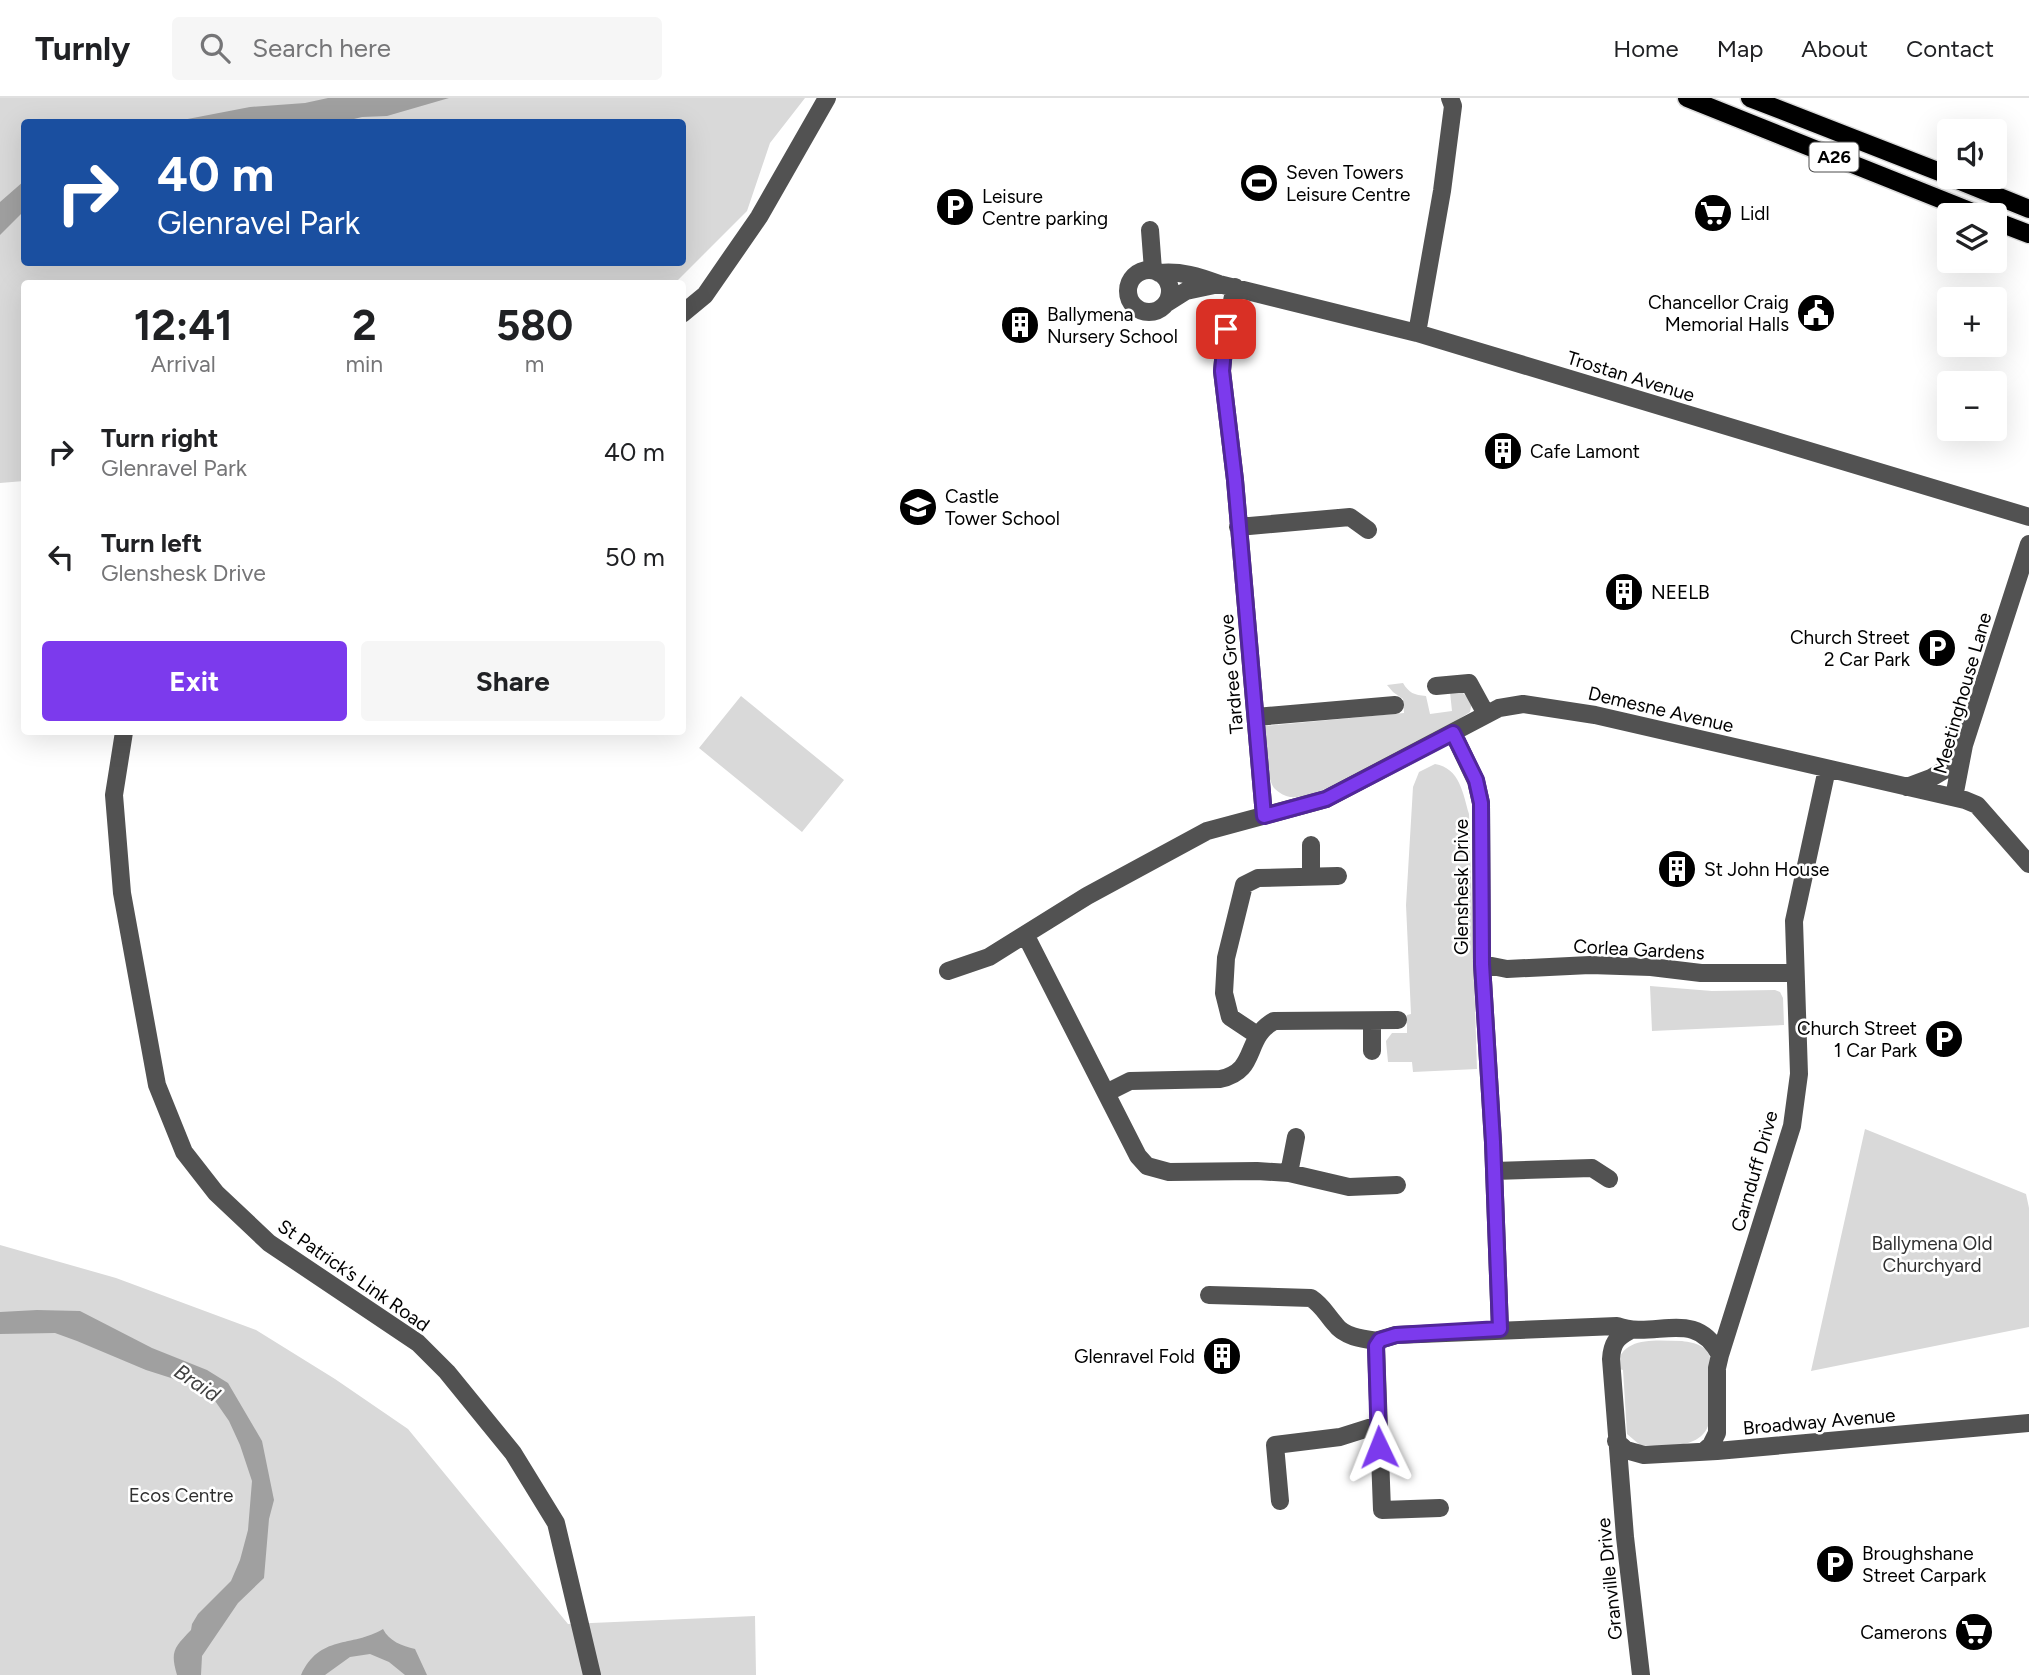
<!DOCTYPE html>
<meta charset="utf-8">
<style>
:root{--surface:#fff;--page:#f6f6f6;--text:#202124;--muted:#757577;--line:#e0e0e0;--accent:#7c3aed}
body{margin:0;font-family:Figtree,sans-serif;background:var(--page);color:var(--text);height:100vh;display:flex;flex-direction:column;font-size:26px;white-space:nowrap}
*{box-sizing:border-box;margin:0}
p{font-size:23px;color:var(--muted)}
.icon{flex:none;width:38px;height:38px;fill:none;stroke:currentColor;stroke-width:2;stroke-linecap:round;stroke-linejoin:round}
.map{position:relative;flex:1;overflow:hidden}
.side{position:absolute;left:21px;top:182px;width:665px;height:455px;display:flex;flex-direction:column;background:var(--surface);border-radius:7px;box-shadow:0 7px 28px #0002}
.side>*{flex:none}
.banner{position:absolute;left:21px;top:21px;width:665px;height:147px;border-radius:7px;box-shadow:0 7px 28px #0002;background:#1a4fa0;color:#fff;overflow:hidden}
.controls{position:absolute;left:1937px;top:21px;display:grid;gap:14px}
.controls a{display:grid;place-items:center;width:70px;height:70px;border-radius:7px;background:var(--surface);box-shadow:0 7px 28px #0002;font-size:35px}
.pin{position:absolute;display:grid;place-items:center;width:60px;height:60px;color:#fff;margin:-30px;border-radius:14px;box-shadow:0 4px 10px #0006}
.me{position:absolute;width:77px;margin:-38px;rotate:358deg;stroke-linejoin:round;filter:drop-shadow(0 0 5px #0008)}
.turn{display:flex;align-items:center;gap:24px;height:147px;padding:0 21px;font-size:32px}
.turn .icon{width:91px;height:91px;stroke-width:2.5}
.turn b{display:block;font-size:49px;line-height:60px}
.eta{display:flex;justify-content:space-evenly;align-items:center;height:119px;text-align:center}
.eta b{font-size:42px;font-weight:700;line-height:49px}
.button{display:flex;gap:14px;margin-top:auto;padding:14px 21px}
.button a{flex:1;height:80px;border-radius:7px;background:var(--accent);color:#fff;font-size:28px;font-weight:700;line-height:80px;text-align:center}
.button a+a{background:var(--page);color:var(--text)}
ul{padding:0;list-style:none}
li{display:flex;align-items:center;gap:21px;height:105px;padding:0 21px}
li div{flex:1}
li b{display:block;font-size:26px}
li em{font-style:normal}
header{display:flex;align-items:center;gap:42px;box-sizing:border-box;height:98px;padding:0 35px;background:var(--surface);border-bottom:2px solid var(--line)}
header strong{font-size:33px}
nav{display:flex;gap:38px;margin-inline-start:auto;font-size:24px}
.search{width:490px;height:63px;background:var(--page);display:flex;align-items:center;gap:18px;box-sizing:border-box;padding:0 24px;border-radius:7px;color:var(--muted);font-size:26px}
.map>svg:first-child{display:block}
</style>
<header>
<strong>Turnly</strong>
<div class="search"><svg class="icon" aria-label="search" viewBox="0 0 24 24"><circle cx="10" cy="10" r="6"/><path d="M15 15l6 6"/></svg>Search here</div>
<nav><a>Home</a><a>Map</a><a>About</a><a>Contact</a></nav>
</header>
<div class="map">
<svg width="2029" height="1577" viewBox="0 0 2029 1577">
<rect width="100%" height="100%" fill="#fff"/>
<path fill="#d9d9d9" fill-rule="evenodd" d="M0 0H805L770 45 747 113 675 185 24 186V383L0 385ZM24 24H682V164H24Z
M1403 585C1409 595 1414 597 1426 598L1430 616 1452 613 1450 594H1462L1472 604 1470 614C1440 634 1322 703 1290 699 1285 698 1279 695 1275 691 1265 681 1267 643 1265 628L1404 615 1403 601 1393 594 1387 587Z
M741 598 844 682 802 734 699 650Z
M1435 666C1460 670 1463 696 1469 716L1477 971 1413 974 1412 964H1388L1386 943 1392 935H1407V917L1411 916 1406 807 1413 689 1419 674Z
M1650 888 1712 893 1775 892 1780 894 1783 900 1784 927 1652 933Z
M1865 1031 2026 1096 2029 1110V1229L1811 1273Z
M0 1147 116 1180 256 1232 335 1281 408 1331 568 1526 755 1518 756 1577H0Z
M1682 1243C1696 1245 1707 1247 1711 1262L1708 1328C1699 1352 1662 1348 1640 1347L1627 1336 1623 1272 1616 1270C1622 1237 1655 1243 1682 1243Z"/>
<path fill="#a0a0a0" d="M328 0H449L387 18 362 19 342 24H172L250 9 305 5Z
M24 83V113L0 137V104Z
M37 1212 80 1213 152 1250 207 1272 228 1285 262 1343 274 1402 269 1421 264 1480 238 1505 202 1558 201 1577H177C170 1553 174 1550 191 1532L192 1526 198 1516 231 1483 240 1462 248 1432 252 1383 240 1347 229 1323 213 1300 193 1287 146 1272 77 1243 55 1235 0 1236V1214Z
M383 1531C389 1543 402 1548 415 1551L427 1577H405L389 1564 370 1556 350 1559 325 1577H301C320 1536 351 1550 383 1531Z"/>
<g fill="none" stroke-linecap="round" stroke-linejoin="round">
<defs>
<path id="major" d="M1687 0 1980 117
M1750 0 1950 78
M1950 79 2029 111
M1995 123 2029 136"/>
</defs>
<use href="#major" stroke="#dbdbdb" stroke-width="21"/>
<path stroke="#525252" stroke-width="18" d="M1150 132 1153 172
M1128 193a21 21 0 1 1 42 0a21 21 0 1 1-42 0Z
M1159 175C1181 173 1198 178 1219 186L1417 235 2029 419
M1235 189 1226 231 1222 273 1235 382 1264 718
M1167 205 1186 193 1219 186
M682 216 705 197 759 119 827 0
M1417 235 1442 93 1453 8 1450 0
M1238 429 1350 419 1368 432
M1436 588 1469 585 1486 616
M1256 619 1395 607
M124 634 114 697 122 795 157 987 184 1054 216 1095 269 1145 418 1245 447 1274 513 1355 556 1425 592 1577
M1453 635 1476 683 1481 705 1482 866 1493 1044 1500 1231
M1907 689 1931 680 1961 662
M1954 699 1964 647 2029 446
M1311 747V779
M1026 838 1138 1058 1147 1068 1169 1074 1257 1073 1289 1075 1349 1089 1397 1087
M1482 866 1507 871 1590 867 1651 869 1701 875H1794
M948 873 989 859 1087 798 1207 733 1326 701 1499 610 1523 606 1595 617 1965 702 1977 707 2029 766
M1372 923V953
M1257 937 1230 919 1224 895 1226 860 1244 787 1258 780 1338 778
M1106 995 1130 983 1220 981C1259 973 1243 940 1274 923L1398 922
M1494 1073 1592 1070 1609 1081
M1289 1075 1296 1039
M1209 1197 1311 1200C1323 1208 1326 1216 1335 1226 1344 1239 1363 1241 1378 1243
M1629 1233C1616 1240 1612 1246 1611 1261L1625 1439 1641 1577
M1616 1343 1626 1352 1644 1357 1717 1353 2029 1325
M1703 1354 1711 1347 1717 1335V1270L1720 1257 1792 1028 1799 976 1794 823 1827 671
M1280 1403 1275 1347 1340 1339 1378 1327
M1440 1410 1382 1412 1376 1249 1379 1242 1396 1237 1617 1228C1655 1242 1695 1209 1720 1257"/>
<use href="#major" stroke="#000" stroke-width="18"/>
</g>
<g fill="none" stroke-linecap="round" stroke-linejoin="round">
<defs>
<path id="route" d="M1226 231 1222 273 1235 382 1264 718 1326 701 1453 635 1476 682 1481 705 1482 866 1493 1044 1500 1231 1396 1237 1380 1242 1376 1248 1379 1349"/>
</defs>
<use href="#route" stroke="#51269a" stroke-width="18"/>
<use href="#route" stroke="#7c3aed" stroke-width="12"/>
</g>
<defs>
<symbol id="stadium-disc" viewBox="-11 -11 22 22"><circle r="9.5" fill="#000" stroke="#fff"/><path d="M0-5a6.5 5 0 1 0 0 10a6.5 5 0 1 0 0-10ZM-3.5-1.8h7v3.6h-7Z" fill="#fff"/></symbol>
<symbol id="parking-disc" viewBox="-11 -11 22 22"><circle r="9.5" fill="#000" stroke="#fff"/><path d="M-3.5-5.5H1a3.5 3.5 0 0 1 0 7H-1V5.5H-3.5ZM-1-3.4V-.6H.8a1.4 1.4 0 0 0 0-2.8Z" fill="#fff"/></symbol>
<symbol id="supermarket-disc" viewBox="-11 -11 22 22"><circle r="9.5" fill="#000" stroke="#fff"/><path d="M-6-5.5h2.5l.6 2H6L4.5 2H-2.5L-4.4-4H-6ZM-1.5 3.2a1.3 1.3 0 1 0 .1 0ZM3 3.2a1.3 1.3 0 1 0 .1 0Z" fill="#fff"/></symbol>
<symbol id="civic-disc" viewBox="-11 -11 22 22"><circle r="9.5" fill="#000" stroke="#fff"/><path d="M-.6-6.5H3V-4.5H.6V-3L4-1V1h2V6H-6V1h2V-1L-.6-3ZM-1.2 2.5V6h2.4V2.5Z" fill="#fff"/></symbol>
<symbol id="building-disc" viewBox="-11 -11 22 22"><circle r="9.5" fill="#000" stroke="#fff"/><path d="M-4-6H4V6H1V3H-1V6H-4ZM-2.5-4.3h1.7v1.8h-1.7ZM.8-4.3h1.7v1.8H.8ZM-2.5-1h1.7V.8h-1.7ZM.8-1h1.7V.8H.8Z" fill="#fff"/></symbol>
<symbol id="school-disc" viewBox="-11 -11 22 22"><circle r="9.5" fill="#000" stroke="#fff"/><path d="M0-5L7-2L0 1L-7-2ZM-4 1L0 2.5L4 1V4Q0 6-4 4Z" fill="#fff"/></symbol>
</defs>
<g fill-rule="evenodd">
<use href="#stadium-disc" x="1237" y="63" width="44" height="44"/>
<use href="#parking-disc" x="933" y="87" width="44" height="44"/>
<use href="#supermarket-disc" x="1691" y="93" width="44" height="44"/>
<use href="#civic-disc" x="1794" y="193" width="44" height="44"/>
<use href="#building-disc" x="998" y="205" width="44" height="44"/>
<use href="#building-disc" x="1481" y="331" width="44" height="44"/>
<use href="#school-disc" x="896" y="387" width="44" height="44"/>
<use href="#building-disc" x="1602" y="472" width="44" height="44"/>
<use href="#parking-disc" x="1915" y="528" width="44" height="44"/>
<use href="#building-disc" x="1655" y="749" width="44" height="44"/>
<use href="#parking-disc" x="1922" y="919" width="44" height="44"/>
<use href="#building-disc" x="1200" y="1236" width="44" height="44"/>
<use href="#parking-disc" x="1813" y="1444" width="44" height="44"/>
<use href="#supermarket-disc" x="1952" y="1512" width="44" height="44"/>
</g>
<g text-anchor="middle" stroke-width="5" stroke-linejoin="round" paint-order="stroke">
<rect fill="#fff" stroke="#4c4c4c" stroke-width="2" x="1809.5" y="44.5" width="49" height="29" rx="5"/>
<g font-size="18" font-weight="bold" fill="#000">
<text x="1834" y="65">A26</text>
</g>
<g font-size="19" fill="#000" stroke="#fff" text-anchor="start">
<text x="1286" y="81">Seven Towers<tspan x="1286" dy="22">Leisure Centre</tspan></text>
<text x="982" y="105">Leisure<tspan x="982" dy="22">Centre parking</tspan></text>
<text x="1740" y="122">Lidl</text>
<text x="1789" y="211" text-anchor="end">Chancellor Craig<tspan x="1789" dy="22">Memorial Halls</tspan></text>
<text x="1047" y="223">Ballymena<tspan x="1047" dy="22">Nursery School</tspan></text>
<text x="1530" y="360">Cafe Lamont</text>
<text x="945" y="405">Castle<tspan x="945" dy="22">Tower School</tspan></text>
<text x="1651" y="501">NEELB</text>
<text x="1910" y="546" text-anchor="end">Church Street<tspan x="1910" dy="22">2 Car Park</tspan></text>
<text x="1704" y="778">St John House</text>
<text x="1917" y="937" text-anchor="end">Church Street<tspan x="1917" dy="22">1 Car Park</tspan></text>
<text x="1195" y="1265" text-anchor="end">Glenravel Fold</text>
<text x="1862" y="1462">Broughshane<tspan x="1862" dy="22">Street Carpark</tspan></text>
<text x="1947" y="1541" text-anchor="end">Camerons</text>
</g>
<g font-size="19" fill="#000" stroke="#fff">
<text transform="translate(1631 278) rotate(17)" y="7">Trostan Avenue</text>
<text transform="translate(1231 576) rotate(-95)" y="7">Tardree Grove</text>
<text transform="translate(1962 595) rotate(-74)" y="7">Meetinghouse Lane</text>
<text transform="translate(1661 611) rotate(13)" y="7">Demesne Avenue</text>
<text transform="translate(1461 789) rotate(-90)" y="7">Glenshesk Drive</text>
<text transform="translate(1639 851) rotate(3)" y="7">Corlea Gardens</text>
<text transform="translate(1754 1073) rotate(-74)" y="7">Carnduff Drive</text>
<text transform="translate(354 1177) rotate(35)" y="7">St Patrick’s Link Road</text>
<text transform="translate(1819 1323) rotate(-5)" y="7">Broadway Avenue</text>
<text transform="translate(1609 1481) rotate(-96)" y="7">Granville Drive</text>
</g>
<g font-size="19" fill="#303030" stroke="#fff">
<text x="1932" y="1152">Ballymena Old<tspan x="1932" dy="22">Churchyard</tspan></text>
<text x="181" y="1404">Ecos Centre</text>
</g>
<g font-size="21" font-style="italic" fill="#414141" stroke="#fff">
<text transform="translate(197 1285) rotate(34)" y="7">Braid</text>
</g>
</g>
</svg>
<div class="controls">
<a><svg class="icon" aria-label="sound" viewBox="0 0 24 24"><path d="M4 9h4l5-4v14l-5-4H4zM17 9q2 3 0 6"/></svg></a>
<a><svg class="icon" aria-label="layers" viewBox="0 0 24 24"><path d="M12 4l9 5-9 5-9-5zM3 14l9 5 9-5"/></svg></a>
<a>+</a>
<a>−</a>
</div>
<div class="pin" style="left:1226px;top:231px;background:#d93025"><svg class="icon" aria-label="arrive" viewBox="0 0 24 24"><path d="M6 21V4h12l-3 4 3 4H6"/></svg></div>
<svg class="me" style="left:1379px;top:1349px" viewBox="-20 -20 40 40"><path d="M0-17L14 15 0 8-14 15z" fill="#7c3aed" stroke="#fff" stroke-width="4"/></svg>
<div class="banner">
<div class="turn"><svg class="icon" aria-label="right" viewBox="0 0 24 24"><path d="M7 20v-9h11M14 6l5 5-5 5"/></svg><div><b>40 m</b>Glenravel Park</div></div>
</div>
<section class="side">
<div class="eta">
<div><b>12:41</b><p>Arrival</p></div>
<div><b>2</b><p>min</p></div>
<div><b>580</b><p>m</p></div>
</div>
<ul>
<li><svg class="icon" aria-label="right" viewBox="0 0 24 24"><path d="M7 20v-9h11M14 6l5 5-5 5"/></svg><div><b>Turn right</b><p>Glenravel Park</p></div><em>40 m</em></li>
<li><svg class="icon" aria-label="left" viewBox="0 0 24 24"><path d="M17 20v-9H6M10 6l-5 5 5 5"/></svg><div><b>Turn left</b><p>Glenshesk Drive</p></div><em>50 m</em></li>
</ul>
<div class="button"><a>Exit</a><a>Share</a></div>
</section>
</div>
